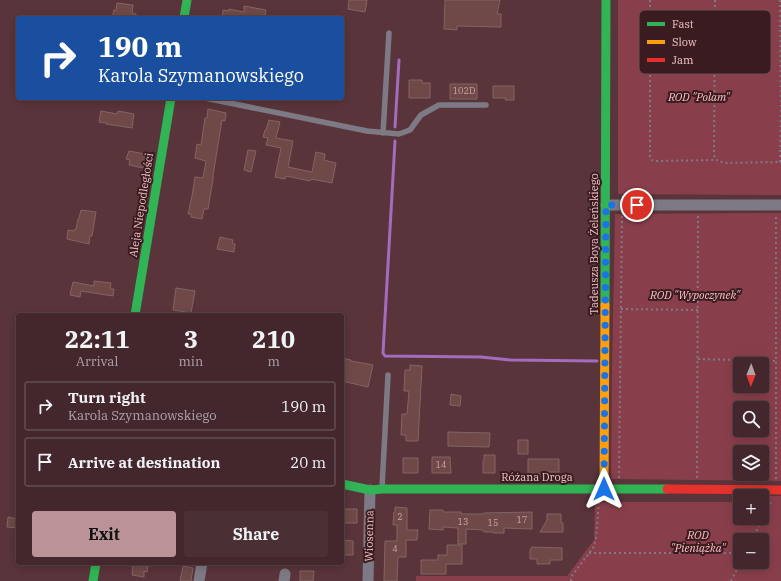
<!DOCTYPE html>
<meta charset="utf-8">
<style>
:root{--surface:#43272c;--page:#4a2f34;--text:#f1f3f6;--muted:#afa5a9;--line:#5b4448;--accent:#ba9297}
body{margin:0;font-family:"IBM Plex Serif",serif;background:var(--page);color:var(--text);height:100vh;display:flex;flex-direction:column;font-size:15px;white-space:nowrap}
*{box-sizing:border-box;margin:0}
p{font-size:13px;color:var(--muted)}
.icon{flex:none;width:22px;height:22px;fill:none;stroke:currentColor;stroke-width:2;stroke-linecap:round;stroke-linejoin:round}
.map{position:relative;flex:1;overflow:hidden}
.drawer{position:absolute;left:16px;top:313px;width:328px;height:252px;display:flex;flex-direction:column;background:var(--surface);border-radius:4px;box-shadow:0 2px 10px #0003,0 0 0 1px var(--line)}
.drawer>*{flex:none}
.banner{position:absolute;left:16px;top:16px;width:328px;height:84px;border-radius:4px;box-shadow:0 2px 10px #0003,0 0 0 1px var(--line);background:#1a4fa0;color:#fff;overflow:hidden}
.needle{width:26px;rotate:181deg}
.fabs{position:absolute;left:733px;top:357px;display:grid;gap:8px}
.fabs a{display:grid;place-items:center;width:36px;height:36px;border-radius:4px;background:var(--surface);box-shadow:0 2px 10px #0003,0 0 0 1px var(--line);font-size:20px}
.pin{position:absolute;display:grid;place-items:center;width:34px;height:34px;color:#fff;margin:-17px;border:2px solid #fff;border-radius:50%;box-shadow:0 1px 4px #0007}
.me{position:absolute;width:44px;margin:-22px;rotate:0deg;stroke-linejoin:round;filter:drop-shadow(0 0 3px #0008)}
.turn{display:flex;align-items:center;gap:14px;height:84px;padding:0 16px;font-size:18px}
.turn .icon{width:52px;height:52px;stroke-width:2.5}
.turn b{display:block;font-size:28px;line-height:34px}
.eta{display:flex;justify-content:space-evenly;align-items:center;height:68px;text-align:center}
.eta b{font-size:24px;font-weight:700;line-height:28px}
.primary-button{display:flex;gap:8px;margin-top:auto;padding:8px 16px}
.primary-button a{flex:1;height:46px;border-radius:4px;background:var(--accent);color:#111;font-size:16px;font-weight:700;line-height:46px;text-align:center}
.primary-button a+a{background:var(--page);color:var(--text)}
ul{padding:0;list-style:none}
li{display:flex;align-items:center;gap:12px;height:50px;margin:0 8px 6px;padding:0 8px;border:2px solid var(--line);border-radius:4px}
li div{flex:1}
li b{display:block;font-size:15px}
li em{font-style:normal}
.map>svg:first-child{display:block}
</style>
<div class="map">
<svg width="781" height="581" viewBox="0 0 781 581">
<rect width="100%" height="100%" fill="#59343b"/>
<path fill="#893f4b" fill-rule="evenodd" d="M618 0H781V195L618 194Z
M781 213V481L611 479 612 368 615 214ZM740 364H762V386H740ZM740 408H762V430H740ZM740 452H762V474H740Z
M768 496H781V581H416V576H567L594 540 595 502H740V518H762V502H766ZM740 540H762V562H740Z"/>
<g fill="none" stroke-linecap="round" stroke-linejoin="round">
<path stroke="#a46cbd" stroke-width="3" d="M395 127 399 60
M395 141 383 353 385 356 481 357 511 360 597 361"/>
</g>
<path fill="#6e4948" stroke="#836464" d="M349 0H367L365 12 348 9Z
M445 0H500L497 14H501V27L457 26V30L444 29Z
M117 3 133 5 132 13 136 14V18H112L114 10H116Z
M244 6 266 10 265 18H222L223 10 229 11V9L244 12Z
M409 80H422V83H430V98H409Z
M450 84H477V99H450Z
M493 86H514V100H505L506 98H493Z
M208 109 226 113 225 121 222 120 220 132 213 176V180L208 209H204L202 219 191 217V214H188L192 196 195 177 203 178 206 161 195 158 197 144 201 145 205 118H207Z
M101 111 117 114 118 111 134 114 132 128 106 124V123L99 122Z
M269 120 280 122 276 138 293 141 288 167 312 172 316 152 325 154 324 160 336 163 332 183 311 179 310 181 286 176 285 179 275 177 281 148 266 145 268 138 263 137 265 130H266Z
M248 150 256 151 251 172 244 170Z
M129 151 145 154 143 168 129 165 130 160 126 159Z
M81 210 96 212 92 236H90L89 244 67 239 68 230 74 231 75 229H76L78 219 79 218Z
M220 237 233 240 232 243 235 244 234 252 217 249Z
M94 281 111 283 110 289H114L113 296 81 291 80 297 70 295 73 282 94 286Z
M176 288 195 291 191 313 173 310Z
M342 358 351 360V361L373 365 368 387 342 381Z
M410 365 422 366 418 441H406V435H401L402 414H407L409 391H404L405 370H410Z
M451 394 461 396 460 406 450 405Z
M448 432 490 433 489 447 448 446Z
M518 440H528V454H518Z
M484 455H495V473H483V461H484Z
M432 457H450L451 473H432Z
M403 458H418V473H403Z
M528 459H559V472H547L546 474H528Z
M395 507 407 508V530H418L417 540H406V557H398L397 581H384L385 541H397V525H393L394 512H395Z
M342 509H357V523H342Z
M430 510H443V512H461V514H484V513L532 512V529L504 528V533H493V532H484L483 530 466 529V544H458V528L443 527V530L429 529Z
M547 514H561V523H563V532H540L547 520Z
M8 517 18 519V528L7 527Z
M342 540 353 541V555H342Z
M447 545H462V564H446V574H421V560H438V555H447Z
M532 547 562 548V560H550V564H537V559H530V550Z
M133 563 148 564 147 572 144 571V577L132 575Z
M183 566 193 568 191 581H180Z
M300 571H314L313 581H300Z"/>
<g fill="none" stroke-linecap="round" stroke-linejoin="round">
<path stroke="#807982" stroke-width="2" stroke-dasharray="2 3" stroke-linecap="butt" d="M650 0V157L652 160 654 161 715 160
M715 0 714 154C715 161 718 161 725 163L781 162
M134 18H136
M780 162 781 112 780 0
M621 309 698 310
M698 359 776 361
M619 478 622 214
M697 478 698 214
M776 479V215
M752 540 771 502
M589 553H740
M571 581V577L593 548 596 539 599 500
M731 581 741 562"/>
<path stroke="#7d7a85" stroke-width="5.5" d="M205 98 367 131 399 134 410 130 421 115 439 105H486
M383 133 389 33
M382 488 388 375"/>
<path stroke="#7d7a85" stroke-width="11" d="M606 205H781
M199 581 202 563
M284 581 285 574
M368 581 370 490"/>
<path stroke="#30b455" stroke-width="9" d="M184 18 187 0
M605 305 606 0
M135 315 171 98
M342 484 370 490 382 489H667
M93 581 96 563"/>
<path stroke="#ff9f0a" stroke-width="9" d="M604 489 605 305"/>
<path stroke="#e5322d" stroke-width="9" d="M667 489 781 490"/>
</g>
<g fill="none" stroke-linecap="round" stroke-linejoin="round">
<path stroke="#1a73e8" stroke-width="7" stroke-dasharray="0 12.6" d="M604 489 606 205H637"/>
</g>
<g text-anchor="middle" stroke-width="4" stroke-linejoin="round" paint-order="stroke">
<g font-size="9" fill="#cfa6a8">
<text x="464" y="94">102D</text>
<text x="441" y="468">14</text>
<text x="400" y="520">2</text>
<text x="522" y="523">17</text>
<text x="463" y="525">13</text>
<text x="493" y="526">15</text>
<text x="395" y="552">4</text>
</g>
<g font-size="11" font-style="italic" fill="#fcc1c6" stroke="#3a1b1f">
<text x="699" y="101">ROD "Polam"</text>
<text x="695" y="299">ROD "Wypoczynek"</text>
<text x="698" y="539">ROD<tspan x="698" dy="13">"Pieniążka"</tspan></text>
</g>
<g font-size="11" fill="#efc5c8" stroke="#3a1b1f">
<text transform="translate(141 205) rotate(-81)" y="4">Aleja Niepodległości</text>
<text transform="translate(594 244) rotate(-90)" y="4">Tadeusza Boya Żeleńskiego</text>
<text x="537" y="481">Różana Droga</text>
<text transform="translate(369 536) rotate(-89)" y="4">Wiosenna</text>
</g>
</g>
<rect x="639" y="10" width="132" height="64" rx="6" fill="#3a1b1f" stroke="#704e52" stroke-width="1"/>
<rect x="647" y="22" width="18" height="4" fill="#30b455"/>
<rect x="647" y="40" width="18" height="4" fill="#ff9f0a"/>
<rect x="647" y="58" width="18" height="4" fill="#e5322d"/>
<g font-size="11" fill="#efc5c8">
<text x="672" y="28">Fast</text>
<text x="672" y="46">Slow</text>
<text x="672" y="64">Jam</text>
</g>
</svg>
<div class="fabs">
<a><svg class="needle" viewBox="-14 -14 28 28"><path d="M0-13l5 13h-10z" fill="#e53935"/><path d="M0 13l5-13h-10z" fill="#afa5a9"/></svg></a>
<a><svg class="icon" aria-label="search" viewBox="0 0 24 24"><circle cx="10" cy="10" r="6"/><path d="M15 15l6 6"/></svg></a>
<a><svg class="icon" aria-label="layers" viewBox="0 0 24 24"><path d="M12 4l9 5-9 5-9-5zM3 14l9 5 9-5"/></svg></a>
<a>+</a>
<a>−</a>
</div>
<div class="pin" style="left:637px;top:205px;background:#d93025"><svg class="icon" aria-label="arrive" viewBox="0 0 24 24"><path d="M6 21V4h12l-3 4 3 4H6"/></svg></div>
<svg class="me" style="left:604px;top:489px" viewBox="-20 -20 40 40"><path d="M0-17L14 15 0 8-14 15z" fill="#1a73e8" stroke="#fff" stroke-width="4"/></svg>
<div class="banner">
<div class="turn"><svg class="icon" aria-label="right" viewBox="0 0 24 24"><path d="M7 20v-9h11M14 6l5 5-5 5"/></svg><div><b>190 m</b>Karola Szymanowskiego</div></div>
</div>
<section class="drawer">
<div class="eta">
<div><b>22:11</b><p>Arrival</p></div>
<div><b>3</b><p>min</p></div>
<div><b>210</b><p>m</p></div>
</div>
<ul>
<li><svg class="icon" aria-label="right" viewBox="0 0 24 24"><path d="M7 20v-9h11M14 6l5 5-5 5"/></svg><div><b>Turn right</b><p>Karola Szymanowskiego</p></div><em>190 m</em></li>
<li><svg class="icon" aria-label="arrive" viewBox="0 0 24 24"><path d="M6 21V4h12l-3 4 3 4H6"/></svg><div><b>Arrive at destination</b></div><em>20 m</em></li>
</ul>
<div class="primary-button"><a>Exit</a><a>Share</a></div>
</section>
</div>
